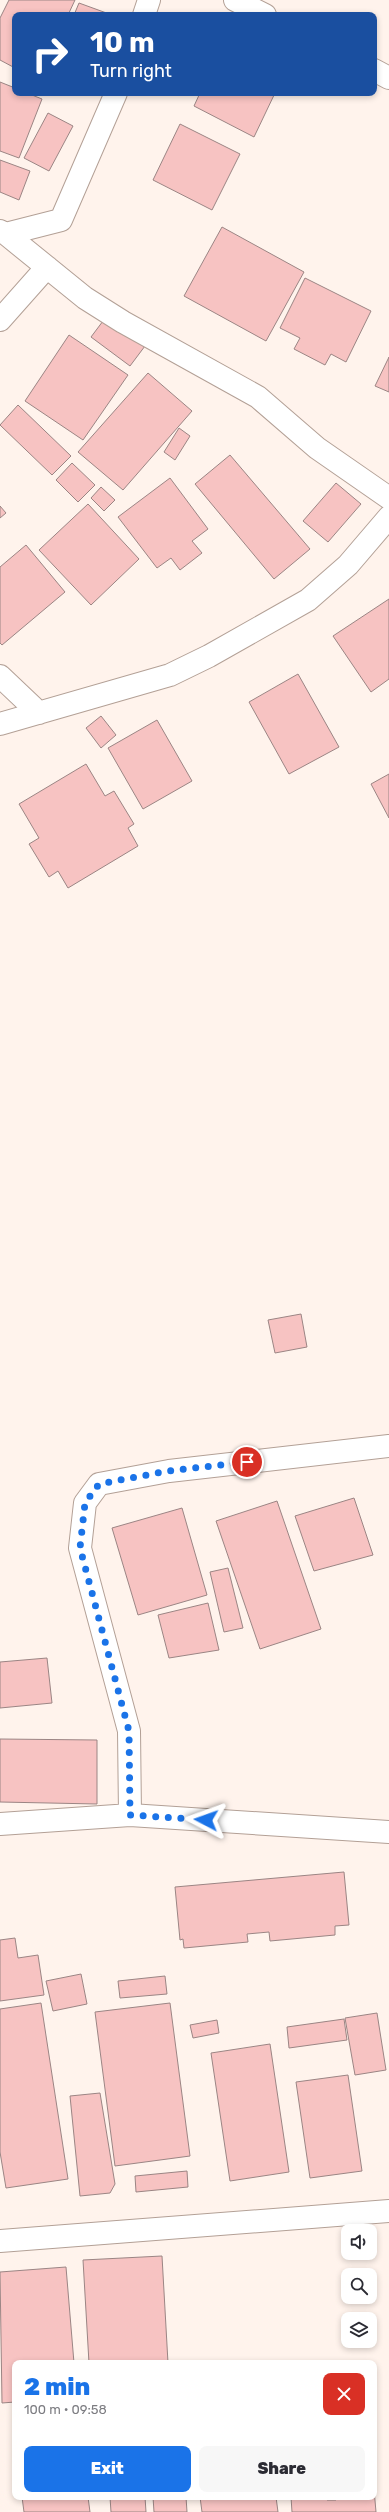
<!DOCTYPE html>
<meta charset="utf-8">
<style>
:root{--surface:#fff;--page:#f7f7f7;--text:#2b2b33;--muted:#7c7c81;--accent:#1a73e8}
body{margin:0;font-family:Rubik,sans-serif;background:var(--page);color:var(--text);height:100vh;display:flex;flex-direction:column;font-size:15px;white-space:nowrap}
*{box-sizing:border-box;margin:0}
p{font-size:13px;color:var(--muted)}
.icon{flex:none;width:22px;height:22px;fill:none;stroke:currentColor;stroke-width:2;stroke-linecap:round;stroke-linejoin:round}
.map{position:relative;flex:1;overflow:hidden}
.details{position:absolute;left:12px;top:2360px;width:365px;height:140px;display:flex;flex-direction:column;background:var(--surface);border-radius:8px;box-shadow:0 2px 6px #0003}
.details>*{flex:none}
.guide{position:absolute;left:12px;top:12px;width:365px;height:84px;border-radius:8px;box-shadow:0 2px 6px #0003;background:#1a4fa0;color:#fff;overflow:hidden}
.buttons{position:absolute;left:341px;top:2224px;display:grid;gap:8px}
.buttons a{display:grid;place-items:center;width:36px;height:36px;border-radius:8px;background:var(--surface);box-shadow:0 2px 6px #0003;font-size:20px}
.pin{position:absolute;display:grid;place-items:center;width:34px;height:34px;color:#fff;margin:-17px;border:2px solid #fff;border-radius:50%;box-shadow:0 1px 4px #0007}
.me{position:absolute;width:44px;margin:-22px;rotate:274deg;stroke-linejoin:round;filter:drop-shadow(0 0 3px #0008)}
.turn{display:flex;align-items:center;gap:14px;height:84px;padding:0 12px;font-size:18px}
.turn .icon{width:52px;height:52px;stroke-width:2.5}
.turn b{display:block;font-size:28px;line-height:34px}
.round{display:grid;place-items:center;flex:none;width:42px;height:42px;border-radius:8px;background:var(--page)}
.headline{display:flex;align-items:center;justify-content:space-between;height:68px;padding:0 12px}
h1{font-size:24px;font-weight:800;line-height:30px;color:var(--accent)}
.action{display:flex;gap:8px;margin-top:auto;padding:8px 12px}
.action a{flex:1;height:46px;border-radius:8px;background:var(--accent);color:#fff;font-size:16px;font-weight:800;line-height:46px;text-align:center}
.action a+a{background:var(--page);color:var(--text)}
.map>svg:first-child{display:block}
</style>
<div class="map">
<svg width="389" height="2512" viewBox="0 0 389 2512">
<rect width="100%" height="100%" fill="#fff3ec"/>
<path fill="#f7c3c2" stroke="#9b8584" d="M9 0H75L68 15H15V68L0 60V18Z
M79 3 112 15H74Z
M0 82 15 88V93H27L42 99 19 158 0 151Z
M200 93H275L254 137 194 106Z
M48 113 73 126 49 171 24 158Z
M180 124 240 154 212 210 153 180Z
M0 160 30 171 19 200 0 192Z
M222 227 304 272 266 341 184 296Z
M305 278 371 311 346 362 331 354 325 365 294 349 300 338 280 328Z
M106 317 145 346 130 366 91 337Z
M69 335 128 375 83 440 25 401Z
M389 357V392L375 386Z
M148 373 192 411 123 490 78 452Z
M18 405 71 456 52 475 0 425Z
M179 428 190 436 175 460 164 452Z
M230 455 310 549 274 579 195 484Z
M72 463 95 485 78 502 56 480Z
M170 478 208 529 192 541 202 553 180 570 171 558 157 568 118 517Z
M336 483 361 504 328 542 303 521Z
M101 487 115 500 104 511 91 498Z
M88 504 139 559 91 605 39 550Z
M0 506 6 513 0 518Z
M26 545 65 592 2 645 0 643V567Z
M389 599V679L371 692 333 636Z
M298 674 339 747 289 774 249 702Z
M101 716 116 735 101 748 86 728Z
M157 720 192 781 143 809 108 748Z
M86 764 105 796 114 791 134 824 128 828 138 846 68 888 58 871 49 877 29 844 39 838 19 804Z
M389 774V818L371 784Z
M301 1314 307 1347 275 1353 268 1320Z
M354 1498 373 1555 314 1571 295 1516Z
M277 1501 321 1629 260 1649 216 1521Z
M182 1508 207 1595 138 1615 112 1528Z
M228 1568 243 1628 224 1632 210 1572Z
M208 1603 219 1650 169 1658 158 1615Z
M47 1658 52 1703 0 1708V1662Z
M0 1739 97 1740V1804L0 1802Z
M344 1872 349 1925 335 1926V1935L270 1941 269 1932 247 1934 248 1942 184 1948 183 1939 180 1940 175 1887Z
M15 1938 18 1958 38 1955 44 1995 0 2001V1940Z
M81 1974 87 2004 53 2011 46 1981Z
M165 1976 167 1994 120 1998 118 1981Z
M41 2003 68 2179 6 2188 0 2152V2009Z
M170 2003 190 2156 115 2166 95 2012Z
M377 2013 386 2070 355 2075 345 2018Z
M344 2019 347 2040 289 2048 287 2027Z
M217 2020 219 2033 193 2038 190 2025Z
M270 2044 289 2172 230 2181 211 2053Z
M348 2075 362 2171 310 2178 296 2082Z
M100 2093 115 2184 110 2193 80 2196 70 2096Z
M187 2171 188 2187 136 2192 135 2176Z
M162 2256 168 2363H89L83 2260Z
M66 2267 74 2363H15V2402L2 2403 0 2272Z
M15 2430V2447L13 2431Z
M374 2489 376 2512H292L291 2497H327V2500H336L335 2497H374Z
M22 2497H88L90 2512H24Z
M110 2497H145L146 2512H111Z
M153 2497H186L187 2512H154Z
M200 2497H276L278 2512H202Z"/>
<g fill="none" stroke-linecap="round" stroke-linejoin="round">
<defs>
<path id="minor" d="M235 0 265 15
M144 15 149 0
M374 70 389 78
M0 231 6 234 85 298 123 322 258 397 317 448 389 498
M6 234 61 220 116 93
M0 320 47 267
M0 676 39 713
M0 724 170 675 209 656 308 600 348 565 389 517
M130 1815 129 1731 80 1548 85 1503 99 1484 169 1471 389 1446
M0 1824 130 1815 389 1832
M0 2241 389 2211"/>
</defs>
<use href="#minor" stroke="#b3a096" stroke-width="24"/>
<use href="#minor" stroke="#fff" stroke-width="22"/>
</g>
<g fill="none" stroke-linecap="round" stroke-linejoin="round">
<path stroke="#1a73e8" stroke-width="7" stroke-dasharray="0 12.6" d="M206 1820 130 1815 129 1731 80 1548 85 1503 99 1484 168 1471 247 1462"/>
</g>
</svg>
<div class="buttons">
<a><svg class="icon" aria-label="sound" viewBox="0 0 24 24"><path d="M4 9h4l5-4v14l-5-4H4zM17 9q2 3 0 6"/></svg></a>
<a><svg class="icon" aria-label="search" viewBox="0 0 24 24"><circle cx="10" cy="10" r="6"/><path d="M15 15l6 6"/></svg></a>
<a><svg class="icon" aria-label="layers" viewBox="0 0 24 24"><path d="M12 4l9 5-9 5-9-5zM3 14l9 5 9-5"/></svg></a>
</div>
<div class="pin" style="left:247px;top:1462px;background:#d93025"><svg class="icon" aria-label="arrive" viewBox="0 0 24 24"><path d="M6 21V4h12l-3 4 3 4H6"/></svg></div>
<svg class="me" style="left:206px;top:1820px" viewBox="-20 -20 40 40"><path d="M0-17L14 15 0 8-14 15z" fill="#1a73e8" stroke="#fff" stroke-width="4"/></svg>
<div class="guide">
<div class="turn"><svg class="icon" aria-label="right" viewBox="0 0 24 24"><path d="M7 20v-9h11M14 6l5 5-5 5"/></svg><div><b>10 m</b>Turn right</div></div>
</div>
<section class="details">
<div class="headline"><div><h1>2 min</h1><p>100 m · 09:58</p></div><a class="round" style="background:#d93025;color:#fff"><svg class="icon" aria-label="close" viewBox="0 0 24 24"><path d="M6 6l12 12M18 6L6 18"/></svg></a></div>
<div class="action"><a>Exit</a><a>Share</a></div>
</section>
</div>
